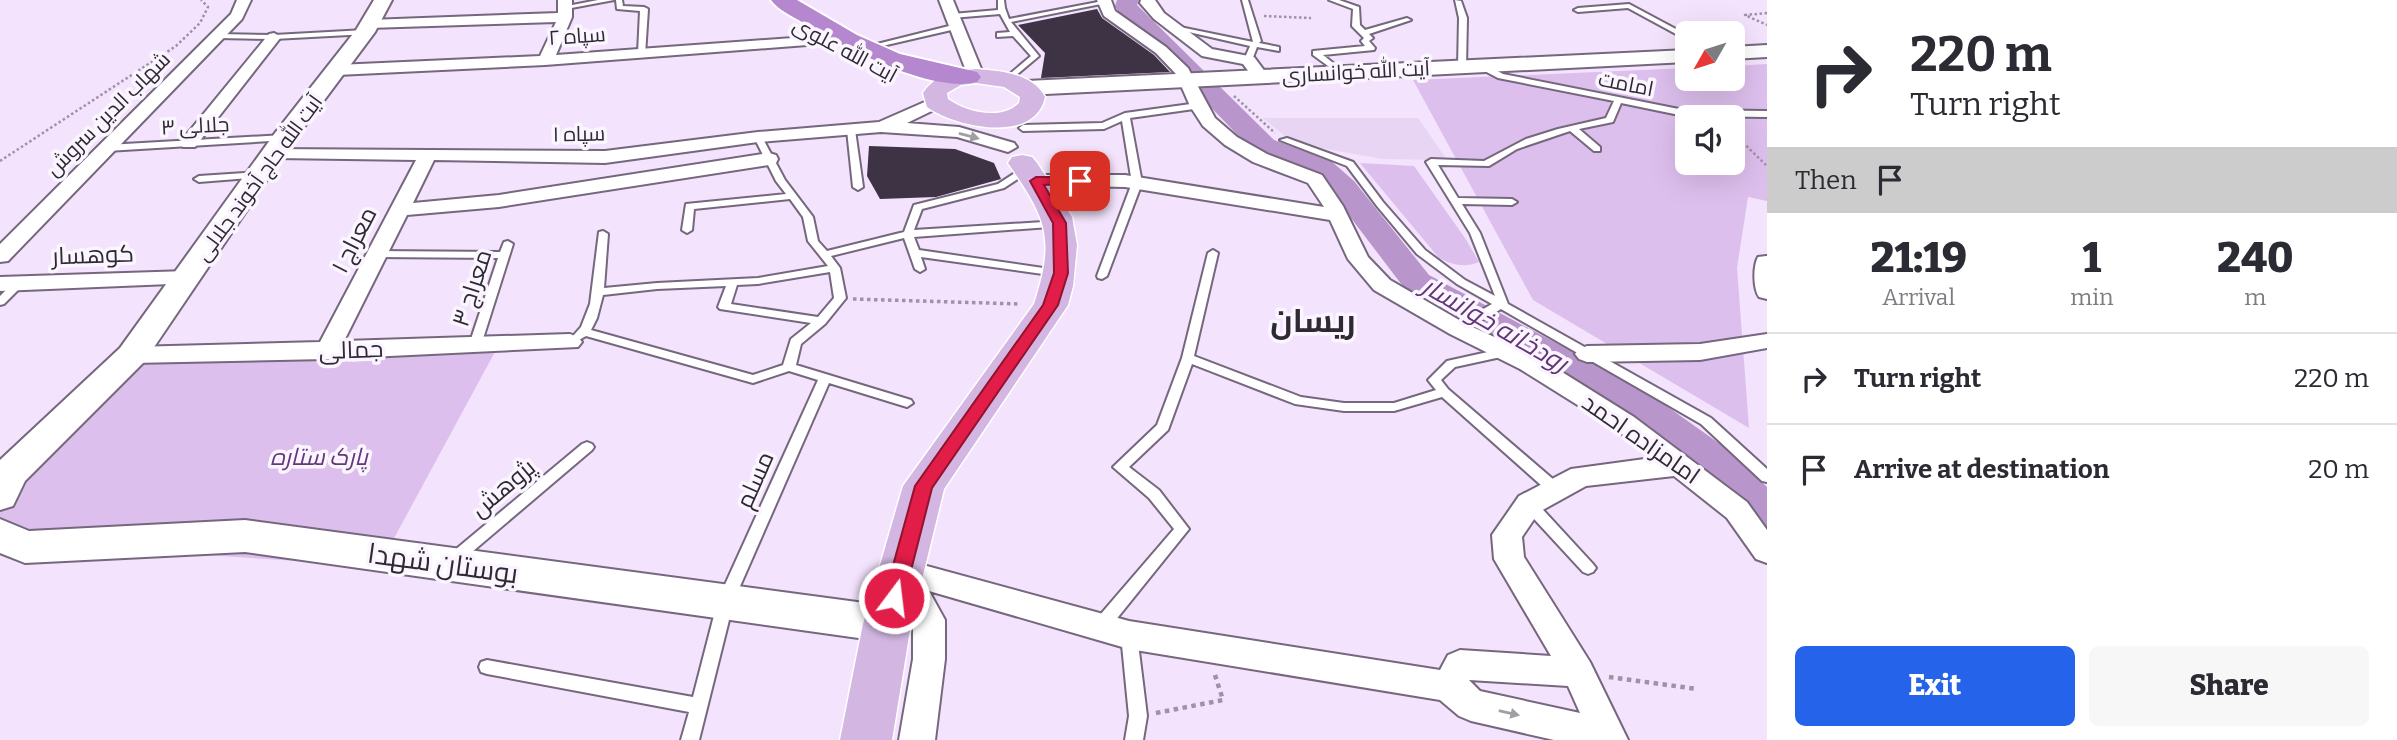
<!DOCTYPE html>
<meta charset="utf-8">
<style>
:root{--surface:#fff;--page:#f7f7f7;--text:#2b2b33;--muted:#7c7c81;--line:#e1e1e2;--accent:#2563eb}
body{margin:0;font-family:Bitter,Cairo,serif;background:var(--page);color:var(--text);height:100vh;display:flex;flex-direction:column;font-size:26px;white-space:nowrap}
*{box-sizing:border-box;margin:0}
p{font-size:23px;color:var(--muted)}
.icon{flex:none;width:38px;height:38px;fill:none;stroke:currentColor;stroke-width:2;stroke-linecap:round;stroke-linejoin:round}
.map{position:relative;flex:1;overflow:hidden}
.sheet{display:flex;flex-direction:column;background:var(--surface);width:630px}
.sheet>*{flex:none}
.hud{background:#fff;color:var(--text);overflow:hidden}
.needle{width:46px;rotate:231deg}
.buttons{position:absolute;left:1675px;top:21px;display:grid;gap:14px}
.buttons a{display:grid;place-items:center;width:70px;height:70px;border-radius:10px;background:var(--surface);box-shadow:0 7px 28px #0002;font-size:35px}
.pin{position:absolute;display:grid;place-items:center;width:60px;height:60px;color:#fff;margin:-30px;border-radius:14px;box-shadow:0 4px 10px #0006}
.me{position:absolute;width:77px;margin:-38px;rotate:15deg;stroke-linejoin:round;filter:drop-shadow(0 0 5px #0008)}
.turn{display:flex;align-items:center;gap:24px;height:147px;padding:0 28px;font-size:32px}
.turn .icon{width:91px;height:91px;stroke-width:2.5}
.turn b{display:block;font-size:49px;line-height:60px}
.then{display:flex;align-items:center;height:66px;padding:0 28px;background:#0003;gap:14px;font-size:26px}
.eta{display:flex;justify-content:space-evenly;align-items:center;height:119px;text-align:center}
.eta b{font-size:42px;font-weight:800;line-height:49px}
.button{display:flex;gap:14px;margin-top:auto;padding:14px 28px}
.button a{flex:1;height:80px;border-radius:10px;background:var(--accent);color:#fff;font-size:28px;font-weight:800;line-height:80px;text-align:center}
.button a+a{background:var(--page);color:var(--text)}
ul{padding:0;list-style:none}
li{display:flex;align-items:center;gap:21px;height:91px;padding:0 28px;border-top:2px solid var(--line)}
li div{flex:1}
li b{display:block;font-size:26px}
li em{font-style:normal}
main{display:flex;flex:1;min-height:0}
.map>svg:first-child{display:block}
</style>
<main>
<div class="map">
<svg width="1767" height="740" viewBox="0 0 1767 740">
<rect width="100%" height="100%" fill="#f3e3fc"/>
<path fill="#e8d4f3" d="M1263 118H1418L1447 160 1383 159 1321 148 1286 137Z"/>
<path fill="#ddbfed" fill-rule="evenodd" d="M1767 64V201L1748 197 1737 268 1749 428 1533 300 1413 80 1687 68V79H1732L1733 66ZM1687 117H1732V163H1687Z
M1360 163 1414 166 1465 238 1479 262C1464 268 1453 265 1439 258Z
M496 350 379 566 27 544 0 534V511L11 474 133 356Z"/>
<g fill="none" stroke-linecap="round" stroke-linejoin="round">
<path fill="#b895ca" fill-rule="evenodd" d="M1117 0H1139L1137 5 1274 140 1330 160 1354 181 1429 275 1644 390 1720 444 1767 487V531L1751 526 1690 466 1616 410 1405 289 1332 193 1310 172 1254 152 1118 11 1115 6Z"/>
</g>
<path fill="#3e3245" d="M1097 9 1102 18 1154 55 1170 72 1041 78 1045 53 1018 25Z
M869 146 955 149 994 163 1001 179 936 197 880 199 867 176Z"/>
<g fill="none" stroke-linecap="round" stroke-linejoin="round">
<defs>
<path id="lane" d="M598 0H614L566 9 562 7Z
M616 0H622L623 6 644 7 648 9 645 55 638 53 640 11 617 9Z
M998 0H1004L1005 8 1009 19 1103 1 1106 3 1011 22 1039 56 1008 82 1004 80 1005 78 1031 56 1013 36 997 37V33L1010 32 1000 14 952 18 948 16 952 14 998 10Z
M1242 0H1248L1261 41 1259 43 1279 47V51L1257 47 1252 60 1248 62 1244 60 1250 46 1171 28 1175 26 1253 42Z
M1329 0H1339L1359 7 1360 25 1365 30 1407 18 1411 20 1369 34 1373 38 1369 41 1375 48 1374 50 1323 55 1342 70 1343 72 1339 74 1313 55V51L1365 46 1361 41 1364 38 1352 26 1353 9Z
M1455 0 1461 1 1467 18 1466 67 1462 69 1458 67 1459 18Z
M1629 4 1687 35V40L1628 8 1578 12 1574 10 1578 8Z
M1693 23H1699L1716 33H1707L1693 27Z
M957 24 961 26 960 28 865 50 861 48Z
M365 30H368V34L274 39 218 38 214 36 218 34 274 35Z
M1732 41 1753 50 1754 52 1747 54 1732 46Z
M1479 64H1485L1503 74 1684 110 1767 111V117L1684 116 1621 103 1613 122 1579 129 1600 147V151H1594L1570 131 1517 149 1489 166 1438 165 1458 198 1512 199 1517 202 1512 205 1462 204 1480 233 1508 304 1711 418 1767 469V482L1762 481 1701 424 1501 309 1462 332H1454L1452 329 1454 326 1492 304 1457 284 1417 254 1377 206 1347 166 1280 140 1287 138 1353 162 1383 202 1425 250 1465 280 1495 296 1470 233 1426 162 1431 159 1484 161 1526 139 1558 129 1606 118 1614 101 1498 78 1479 68Z
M1198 103 1202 106 1201 108 1130 118 1142 183 1107 276 1102 279 1098 278 1097 276 1132 183 1122 121 1104 129 1023 131 1019 128 1023 125 1102 123 1125 113Z
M851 127 855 130 863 187 858 190 853 187 847 130Z
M758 134 762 137 785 180 813 217 818 241 827 251 904 232 914 205 998 184 1024 167H1030V171L1004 188 922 209 914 230 1059 221 1064 224 1063 226 914 237 919 250 1057 270 1062 273 1057 276 921 257 925 269 920 272 915 269 904 238 831 256 840 268 846 298 825 324 801 344 796 365 911 400 913 403 907 407 829 383 734 600 699 740H681L689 712 487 674 481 672 479 667 481 662 487 660 693 697 718 600 818 380 789 371 753 383 586 336 579 340 573 336 581 327 590 304 599 232 603 231 608 234 604 288 657 283 758 278 828 266 808 241 803 217 790 199 694 209 692 230 687 233 682 230 686 204 786 194 776 181 754 137ZM830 272 834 298 818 317 731 304 737 285 758 284ZM726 286 718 307 720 309 811 323 791 339 783 365 753 375 591 330 597 318 603 295 657 289Z
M284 135 287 136V140L107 151 102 148 107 145Z
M260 172 263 173V177L199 182 194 179 199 176Z
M508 241 513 244 481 345 475 349 469 345 498 258 376 257 371 254 376 251 500 252 504 242Z
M1213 250 1218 253 1194 356 1301 397 1344 403H1394L1436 390 1428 380 1447 361 1506 348 1510 349 1512 352 1510 355 1455 367 1441 380 1448 389 1561 486 1563 490 1561 494 1556 495 1551 494 1442 397 1394 411H1344L1295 404 1192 364 1168 430 1129 467 1159 490 1189 529 1106 632 1100 634 1094 632 1092 627 1094 622 1174 529 1149 498 1113 467 1157 425 1182 358 1208 253Z
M19 280 24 283 23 285 4 304 0 305V296L15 281Z
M587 442 592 444 594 447 592 450 459 563 454 565 449 563 447 559 449 555 582 444Z
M1529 499 1534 500 1593 564 1596 568 1593 572 1588 574 1583 572 1524 508 1522 504 1524 500Z
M1129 628 1135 630 1137 635 1147 716 1143 740H1125L1129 716 1121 635 1123 630Z"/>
<path id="street" d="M237 0H251L242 19 8 261 0 262V244L231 14Z
M558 0H572V17L556 55 820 36 827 40 820 44 545 65 337 75 329 70 337 65 540 56 556 22 369 28 362 24 369 20 558 13Z
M939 0H953L984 76 982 79 976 81 968 76Z
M1097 0H1111L1115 11 1166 47 1188 68 1215 118 1237 137 1267 154 1322 175 1343 206 1368 257 1390 280 1466 324 1538 357 1634 417 1747 502 1767 530V563L1756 559 1727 518 1674 476 1586 486 1539 512 1522 537 1524 557 1590 662 1628 740H1554L1471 721 1459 716 1440 700 1129 649 929 591 945 620V659L935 740H899L913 659V621L886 572 890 562 901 559 1129 621 1440 670 1448 655 1460 650 1551 656 1494 559 1492 535 1519 496 1571 469 1652 458 1616 429 1520 369 1450 334 1374 290 1348 259 1330 220 1125 187 1029 185 1026 181 1036 175H1125L1324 207 1308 183 1253 162 1225 145 1203 126 1190 106 1176 74 1156 53 1104 16ZM1469 680 1568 686 1580 713 1480 691Z
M1141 0H1155L1164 13 1212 49 1254 57 1269 77 1267 80H1255L1243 64 1202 56 1154 19 1140 3Z
M274 33 281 37 195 147H183L180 143 183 139 269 34Z
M936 97 942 98 944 102 942 106 907 123 959 127 1014 143 1017 147 1008 152 957 137 881 132 758 142 605 163 434 160 413 203 499 195 769 153 776 155 778 159 776 163 769 165 499 207 407 215 344 341 570 334 578 337 582 342 578 347 327 359 132 363 123 360 120 355 123 350 132 347 320 342 416 160 276 158 270 157 267 153 270 149 605 151 758 132 879 122Z
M1766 256H1767V299L1759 297C1753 288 1753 266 1758 257Z
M187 271 195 273 198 278 195 283 0 291V277Z
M1767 334V348L1700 360 1587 362 1579 359 1575 354 1579 349 1587 346 1700 344Z"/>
<path id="secondary" d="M374 0H392L375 32 293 142 144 362 25 481 13 506 0 510V460L120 348 275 133 356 30Z
M1767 45V57L1732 59V47Z
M1687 50V62L1026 95 1018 93 1015 88 1018 83 1026 81Z
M0 519 29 531 245 520 887 606 902 611 909 624 902 637 887 642 245 552 25 563 0 553Z"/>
<path id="primary" d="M976 69C1001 71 1032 73 1045 97 1035 145 955 127 927 107L923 93C936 74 954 71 976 69ZM976 83 1004 87 1020 97 1019 103C1001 121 966 112 948 99L947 93 961 85Z
M1022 155 1032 157 1037 163 1072 217 1077 245 1073 286 1068 305 944 489 911 624 892 740H840L863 624 903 486 1034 304C1056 237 1046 218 1008 163L1012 157Z"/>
<path id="highway" d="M771 0H797L857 35 900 54 977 72 981 77 977 82C932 94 840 46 802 22 792 16 778 10 771 0Z"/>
</defs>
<use href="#lane" stroke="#75677d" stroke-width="4"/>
<use href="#street" stroke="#75677d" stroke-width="4"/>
<use href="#secondary" stroke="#75677d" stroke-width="4"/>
<use href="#primary" stroke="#fff" stroke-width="3"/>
<use href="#highway" stroke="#fff" stroke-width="4"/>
<path stroke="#9e92a4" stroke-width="2.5" stroke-dasharray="2.5 2.5" stroke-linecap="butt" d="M1767 13 1745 15 1767 25
M1264 16 1311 18
M1234 96 1275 133
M1732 132 1767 166
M0 161 176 46 200 23 208 7 201 0"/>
<path stroke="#9e92a4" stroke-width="3.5" stroke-dasharray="3.5 3.5" stroke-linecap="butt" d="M853 299 1020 304"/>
<path stroke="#9e92a4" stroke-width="4.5" stroke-dasharray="4.5 4.5" stroke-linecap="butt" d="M1609 677 1697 689
M1156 713 1223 700 1214 672"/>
<use href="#lane" fill="#fff" fill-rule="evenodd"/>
<use href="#street" fill="#fff" fill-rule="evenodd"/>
<use href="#secondary" fill="#fff" fill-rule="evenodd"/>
<use href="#primary" fill="#d3b7e2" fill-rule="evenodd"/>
<use href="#highway" fill="#b587ce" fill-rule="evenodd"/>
</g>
<defs><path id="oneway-solid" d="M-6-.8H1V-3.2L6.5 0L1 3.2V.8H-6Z" transform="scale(1.75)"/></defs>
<g fill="#a19fa3">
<use href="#oneway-solid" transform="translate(969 136) rotate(15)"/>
<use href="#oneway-solid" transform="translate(1509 713) rotate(13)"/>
</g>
<path fill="#e11d48" stroke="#92132f" stroke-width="2" d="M1080 177 1087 181 1085 183 1044 185 1066 223 1068 273 1058 305 932 488 904 598 901 604 894 606 887 604 884 598 915 486 1043 305 1054 273 1053 223 1030 181 1036 177Z"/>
<g text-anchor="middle" stroke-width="7" stroke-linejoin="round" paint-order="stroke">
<g font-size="21" fill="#2f2932" stroke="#fbf5ff">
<text transform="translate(577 36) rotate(-4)" y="7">سپاه ۲</text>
<text transform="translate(845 50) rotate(28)" y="7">آیت الله علوی</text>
<text transform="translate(1356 72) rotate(-3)" y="7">آیت الله خوانساری</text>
<text transform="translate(1626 84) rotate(11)" y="7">امامت</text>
<text transform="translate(108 114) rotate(-45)" y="7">شهاب الدین سروش</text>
<text transform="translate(195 126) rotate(-3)" y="7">جلالی ۳</text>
<text transform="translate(579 134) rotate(-1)" y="7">سپاه ۱</text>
<text transform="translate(259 178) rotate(-54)" y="7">آیت الله حاج آخوند جلالی</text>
</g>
<g font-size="24" fill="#2f2932" stroke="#fbf5ff">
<text transform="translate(354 240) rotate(-63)" y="8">معراج ۱</text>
<text transform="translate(93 255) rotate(-2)" y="8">کوهسار</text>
<text transform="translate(472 288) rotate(-72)" y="8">معراج ۳</text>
<text transform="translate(351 350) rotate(-2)" y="8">جمالی</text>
<text transform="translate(1641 439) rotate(35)" y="8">امامزاده احمد</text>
<text transform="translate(755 480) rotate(-66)" y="8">مسلم</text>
<text transform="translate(503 488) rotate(-40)" y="8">پژوهش</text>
</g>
<g font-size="24" font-style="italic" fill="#643879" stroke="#fbf5ff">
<text x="319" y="465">پارک ستاره</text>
</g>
<g font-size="26" font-style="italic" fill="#613576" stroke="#fbf5ff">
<text transform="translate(1495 324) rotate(30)" y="9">رودخانه خوانسار</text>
</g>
<g font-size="28" fill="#2f2932" stroke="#fbf5ff">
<text transform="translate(443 563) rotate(8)" y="10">بوستان شهدا</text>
</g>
<g font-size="32" font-weight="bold" fill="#2f2932" stroke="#fbf5ff">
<text x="1313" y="332">ریسان</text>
</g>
</g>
</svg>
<div class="buttons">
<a><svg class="needle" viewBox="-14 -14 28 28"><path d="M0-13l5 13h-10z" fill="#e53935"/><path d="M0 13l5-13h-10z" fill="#7c7c81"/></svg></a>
<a><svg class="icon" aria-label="sound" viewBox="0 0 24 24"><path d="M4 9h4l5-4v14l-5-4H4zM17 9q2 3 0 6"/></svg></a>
</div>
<div class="pin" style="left:1080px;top:181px;background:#d93025"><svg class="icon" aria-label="arrive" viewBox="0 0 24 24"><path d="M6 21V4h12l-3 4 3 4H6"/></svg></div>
<svg class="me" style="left:894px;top:598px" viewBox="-20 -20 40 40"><circle r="17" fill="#e11d48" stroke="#fff" stroke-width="3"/><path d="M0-11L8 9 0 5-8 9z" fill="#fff"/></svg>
</div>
<section class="sheet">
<div class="hud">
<div class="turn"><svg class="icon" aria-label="right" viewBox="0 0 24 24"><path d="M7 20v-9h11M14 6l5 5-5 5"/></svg><div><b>220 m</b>Turn right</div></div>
<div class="then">Then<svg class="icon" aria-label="arrive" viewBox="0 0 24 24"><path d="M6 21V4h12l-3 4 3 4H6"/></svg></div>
</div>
<div class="eta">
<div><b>21:19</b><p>Arrival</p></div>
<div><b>1</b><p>min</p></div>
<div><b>240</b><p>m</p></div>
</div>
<ul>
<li><svg class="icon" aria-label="right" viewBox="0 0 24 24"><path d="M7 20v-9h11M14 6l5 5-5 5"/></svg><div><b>Turn right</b></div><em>220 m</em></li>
<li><svg class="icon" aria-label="arrive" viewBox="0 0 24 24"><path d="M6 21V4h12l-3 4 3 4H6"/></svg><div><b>Arrive at destination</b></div><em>20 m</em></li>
</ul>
<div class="button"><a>Exit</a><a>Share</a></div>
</section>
</main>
